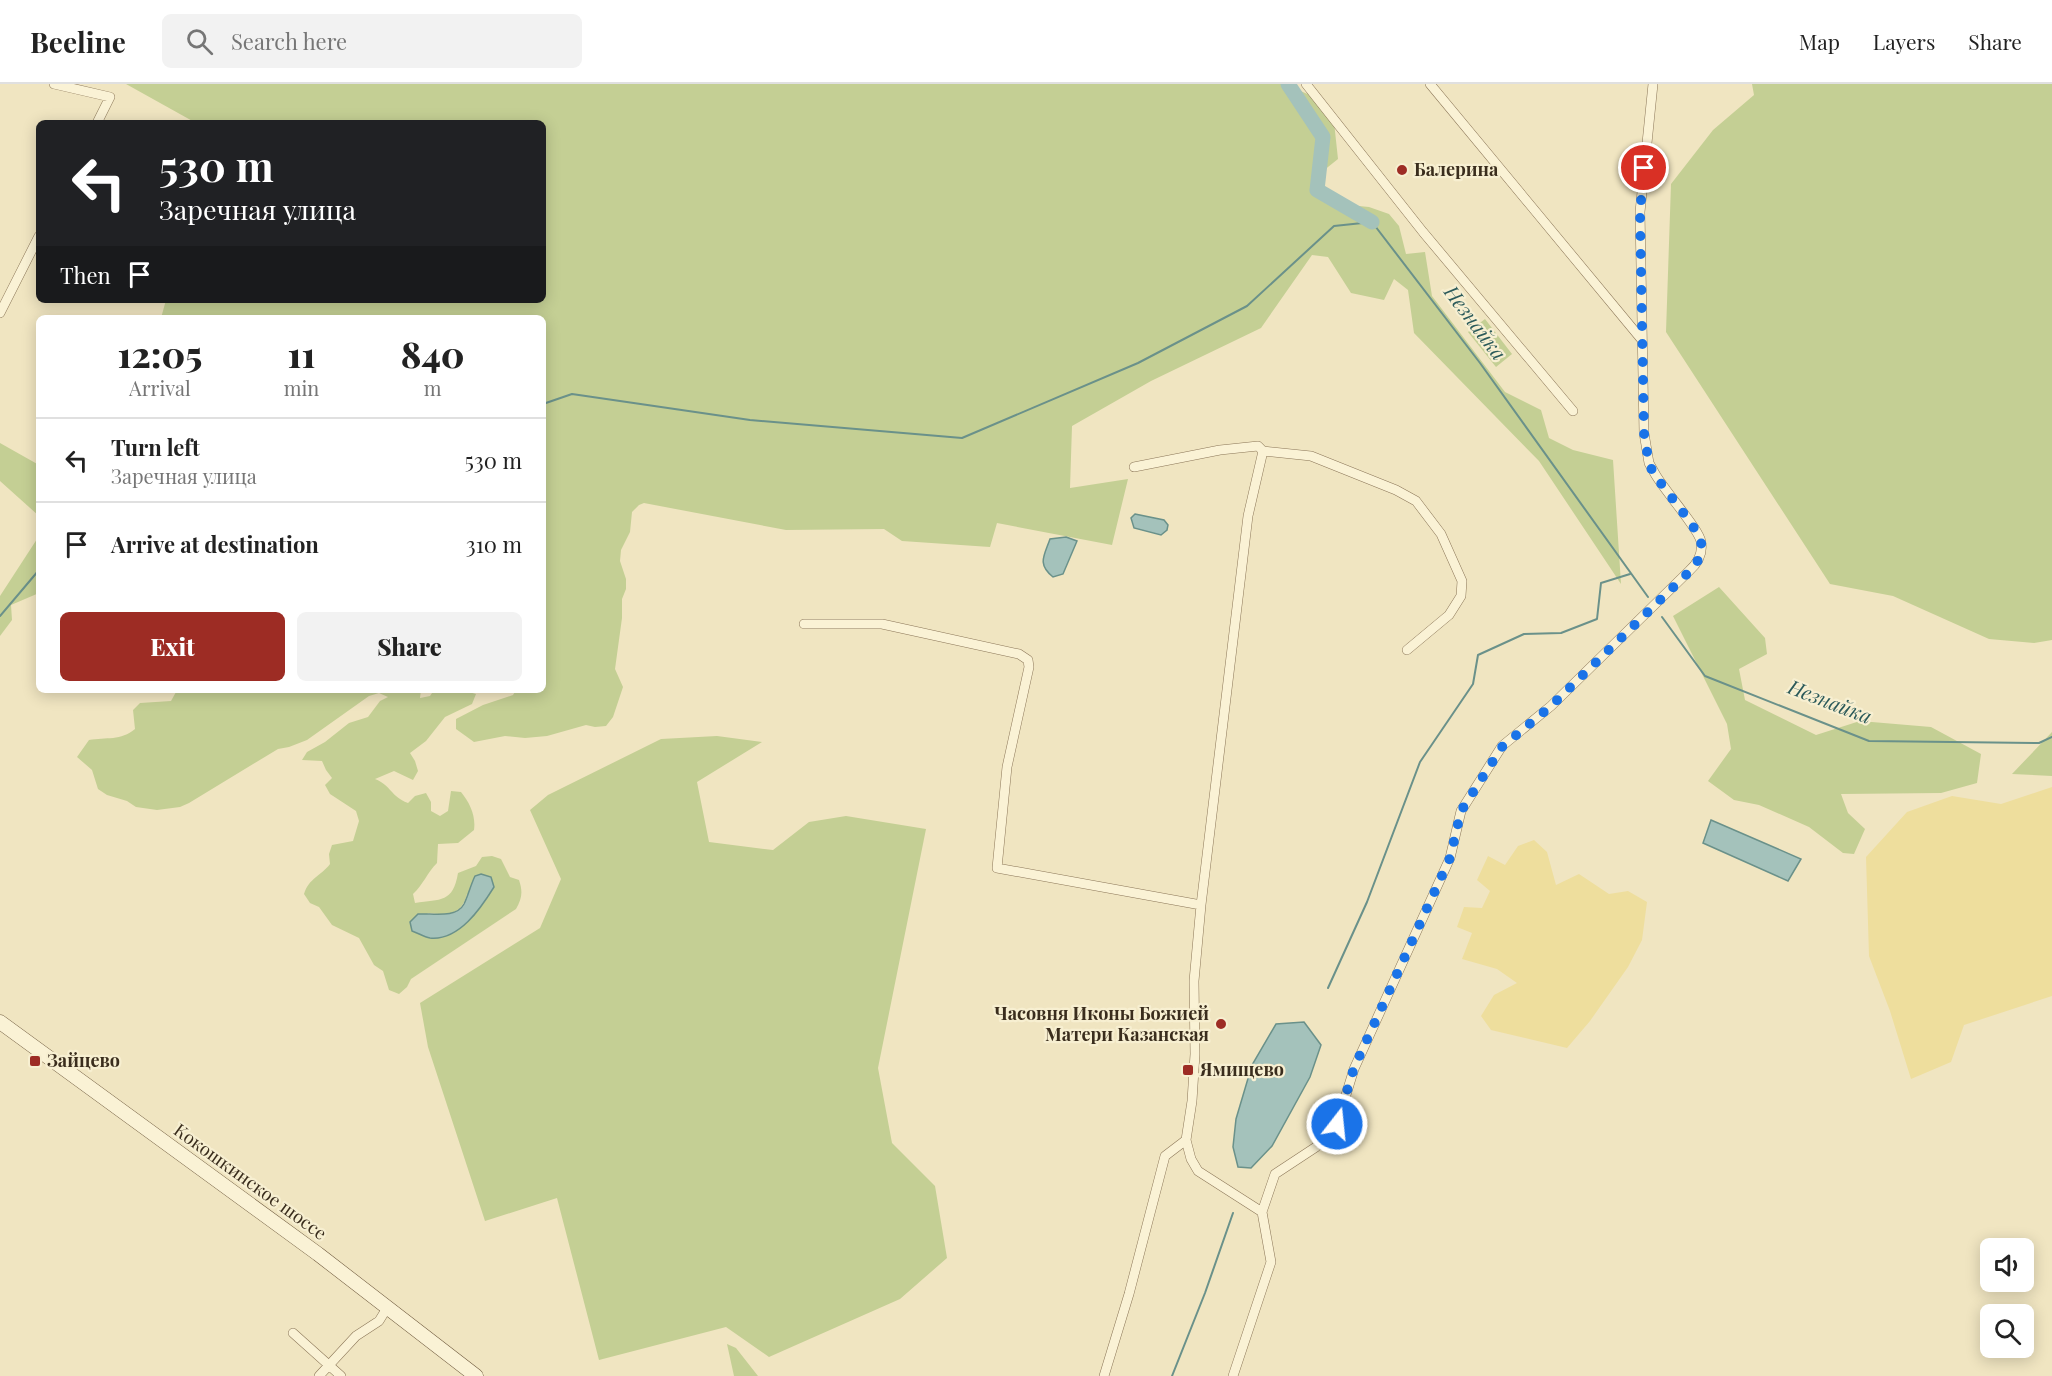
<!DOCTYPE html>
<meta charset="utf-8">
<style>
:root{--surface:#fff;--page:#f2f2f2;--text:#222;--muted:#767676;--line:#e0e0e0;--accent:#9d2c24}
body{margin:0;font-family:"Playfair Display",serif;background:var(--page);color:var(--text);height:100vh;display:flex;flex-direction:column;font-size:22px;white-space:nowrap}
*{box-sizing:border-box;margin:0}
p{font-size:20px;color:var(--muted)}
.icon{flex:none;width:33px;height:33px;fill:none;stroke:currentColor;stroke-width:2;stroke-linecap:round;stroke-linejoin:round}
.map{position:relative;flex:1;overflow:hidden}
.sheet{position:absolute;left:36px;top:231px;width:510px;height:378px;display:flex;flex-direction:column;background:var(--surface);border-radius:9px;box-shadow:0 3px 15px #0003}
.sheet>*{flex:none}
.top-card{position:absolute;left:36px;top:36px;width:510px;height:183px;border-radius:9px;box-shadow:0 3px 15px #0003;background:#202124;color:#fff;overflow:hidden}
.controls{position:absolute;left:1980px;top:1154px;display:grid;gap:12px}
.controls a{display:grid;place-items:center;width:54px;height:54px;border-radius:9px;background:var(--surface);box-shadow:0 3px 15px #0003;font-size:30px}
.pin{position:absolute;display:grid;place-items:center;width:51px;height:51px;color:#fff;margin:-26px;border:3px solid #fff;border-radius:50%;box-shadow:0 2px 6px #0007}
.me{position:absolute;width:66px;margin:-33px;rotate:16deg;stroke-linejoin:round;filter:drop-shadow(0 0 4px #0008)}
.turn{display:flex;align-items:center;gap:21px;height:126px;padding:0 24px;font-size:27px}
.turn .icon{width:78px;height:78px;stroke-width:2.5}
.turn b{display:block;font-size:42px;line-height:51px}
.then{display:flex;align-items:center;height:57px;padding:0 24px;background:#0003;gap:12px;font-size:22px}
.eta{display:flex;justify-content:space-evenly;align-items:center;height:102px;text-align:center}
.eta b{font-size:36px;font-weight:800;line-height:42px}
.cta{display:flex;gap:12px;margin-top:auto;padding:12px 24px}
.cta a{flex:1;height:69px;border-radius:9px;background:var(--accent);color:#fff;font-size:24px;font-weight:800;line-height:69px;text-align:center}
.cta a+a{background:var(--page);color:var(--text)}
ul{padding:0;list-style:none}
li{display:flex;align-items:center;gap:18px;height:84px;padding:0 24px;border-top:2px solid var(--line)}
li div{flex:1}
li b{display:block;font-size:22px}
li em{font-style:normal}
header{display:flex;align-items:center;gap:36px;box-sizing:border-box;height:84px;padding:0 30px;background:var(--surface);border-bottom:2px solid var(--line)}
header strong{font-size:28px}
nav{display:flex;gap:33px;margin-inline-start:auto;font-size:21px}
.search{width:420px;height:54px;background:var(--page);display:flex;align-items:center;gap:15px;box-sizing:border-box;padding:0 21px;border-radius:9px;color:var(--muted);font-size:22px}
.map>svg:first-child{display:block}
</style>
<header>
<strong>Beeline</strong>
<div class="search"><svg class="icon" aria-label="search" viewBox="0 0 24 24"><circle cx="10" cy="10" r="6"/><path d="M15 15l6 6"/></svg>Search here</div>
<nav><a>Map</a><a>Layers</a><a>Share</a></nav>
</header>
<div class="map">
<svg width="2052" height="1292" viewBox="0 0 2052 1292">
<rect width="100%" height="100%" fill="#f0e5c1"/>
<path fill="#c4cf94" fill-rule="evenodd" d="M126 0H1290L1291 3 1317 14 1334 38 1338 75 1313 95 1349 121 1369 123 1389 130 1399 142 1406 170 1425 168 1432 212 1505 308 1541 326 1549 354 1573 366 1613 376 1621 500 1539 377 1414 249 1408 206 1394 195 1384 216 1351 209 1328 173 1312 171 1261 244 1151 297 1072 342 1070 404 1128 395 1112 461 997 439 990 463 902 457 884 445 786 446 644 419 639 421 632 428 630 448 621 466 620 477 626 495V505L622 515V534L615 585 623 603 613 633 606 642 595 643 586 641 547 652 525 654 505 652 474 658 456 645V635L483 621 513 611 516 606H543V234H161L166 216H543V39H196Z
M1752 0H2052V556L2034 559 1989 555 1893 512 1830 500 1666 248 1671 100 1713 46 1754 11Z
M1485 235 1512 270 1496 283 1468 248Z
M0 359 39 381V432L0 397Z
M39 452V509L11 521 12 536 0 552V512Z
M1719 503 1765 554 1767 570 1739 585 1745 616 1816 651 1860 637 1931 643 1981 670 1977 699 1941 709 1841 710 1848 729 1865 745 1854 770 1843 769 1809 743 1759 721 1734 716 1708 697 1731 665 1727 640 1673 532Z
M175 606H421L420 614 430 612 434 606H462L476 610 472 620 445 633 426 657 410 669 415 677 418 687 413 696 394 687 375 695C392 702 390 712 408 719L415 712 426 709 431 718V727L440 732 448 727 451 707 461 708C470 719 476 732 474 746L458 759 438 760 437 779C427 789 423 801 413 810L415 819C441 815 453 819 458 789L476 782 482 773 492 772 501 775 510 793 519 796C523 808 522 814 516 825L411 895 407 903 399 910 389 906 383 887 374 881 359 854 332 841 319 823 310 819 304 810C309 794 321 792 330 780L329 770 332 761 353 757 359 737 356 727 330 710 325 701 332 694 326 686 322 677 302 676 307 668 325 658 349 639 368 633 380 617 388 613 379 609 369 612 307 656 289 663 278 665 189 719 180 723 157 726 136 723 127 717 107 711 98 705 92 686 77 673 89 656C106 653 121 657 135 645L133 626 140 619 171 617 176 608ZM467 810 489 812 483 820 412 847 428 829C448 831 461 832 467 810Z
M2052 648V692L2012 690Z
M717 652 762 658 697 698 709 758 773 766 809 738 846 732 926 745 878 984 892 1059 935 1102 947 1174 900 1215 769 1273 726 1243 599 1276 557 1114 485 1137 428 963 420 919 540 844 561 795 530 726 548 711 661 655Z
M727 1260 736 1264 758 1292H734Z"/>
<path fill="#eede9d" d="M2052 703V912L1964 941 1951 978 1911 995 1890 927 1869 872 1866 773 1907 728 1952 712 2001 720Z
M1534 756 1547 768 1556 801 1579 790 1609 810 1628 807 1647 818 1642 856 1628 883 1590 937 1567 964 1491 946 1481 932 1494 911 1517 899 1497 885 1462 875 1472 849 1457 843 1464 823 1482 824 1490 807 1477 796 1488 772 1505 781 1518 762Z"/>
<path fill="#a4c2bb" stroke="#6a918a" stroke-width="1.5" d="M1135 430 1164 436 1168 441 1167 446 1161 451 1134 444 1131 434Z
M1066 453 1077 457 1063 490 1053 493C1037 480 1044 472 1050 455Z
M1711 736 1801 775 1788 797 1703 759Z
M481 790 491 793 494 803C481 824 459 857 430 854 424 853 418 849 412 847L410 838 418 830C432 829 456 835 464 820 468 812 471 800 475 792Z
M1304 938 1321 961 1310 993 1272 1062 1251 1084 1238 1083 1233 1063 1236 1035 1252 981 1276 940Z"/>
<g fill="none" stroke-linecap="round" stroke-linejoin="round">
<path stroke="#6a918a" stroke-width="2" d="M543 320 572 310 750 336 962 354 1138 279 1247 222 1334 142 1372 138 1480 279 1648 513
M0 532 39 486
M1662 533 1705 592 1869 657 2039 659 2052 653
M1328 904 1367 818 1420 678 1473 600 1478 571 1524 550 1561 549 1597 535 1601 499 1630 490
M1172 1292 1205 1209 1233 1129"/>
<path stroke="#a4c2bb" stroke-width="15" d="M1288 0 1323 53 1317 106 1372 138"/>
<defs>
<path id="minor" d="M54 0 110 13 97 39
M1306 0 1423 148 1573 327
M1430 0 1642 256
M0 229 39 152
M1134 383 1220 366 1258 362 1263 367 1311 372 1396 406 1416 417 1441 450 1462 497 1461 512 1449 531 1407 566
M804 540H882L1019 570 1028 576 1029 583 1007 683 997 784 1201 821
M1262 1128 1198 1087 1191 1075 1186 1056 1192 1017 1195 970 1194 897 1201 821 1248 432 1263 367
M293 1249 341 1292
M319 1292 356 1252 379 1237 387 1224
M1104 1292 1129 1210 1165 1072 1186 1056
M1233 1292 1271 1178 1262 1128 1275 1090 1316 1063 1337 1040 1354 985 1450 774 1461 727 1502 662 1551 622 1689 487C1697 480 1703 470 1701 458 1700 446 1662 404 1654 388L1649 379 1644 349 1640 128 1653 0"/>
<path id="secondary" d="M0 938 318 1170 476 1292"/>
</defs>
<use href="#minor" stroke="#8b7658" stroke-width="10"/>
<use href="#secondary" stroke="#6c573b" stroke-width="15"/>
<use href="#minor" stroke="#faf2d5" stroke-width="9"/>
<use href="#secondary" stroke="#faf2d5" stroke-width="14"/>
</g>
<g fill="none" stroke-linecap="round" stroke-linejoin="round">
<path stroke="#1a73e8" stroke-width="10" stroke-dasharray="0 18" d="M1337 1040 1354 984 1450 774 1461 727 1502 663 1551 622 1689 488C1697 480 1703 470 1701 458 1700 447 1662 403 1653 388L1649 380 1644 349 1640 128 1644 84"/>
</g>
<g fill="#9d2c24" stroke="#f7efd1" stroke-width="2">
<circle cx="1402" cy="86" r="6"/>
<circle cx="1221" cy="940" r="6"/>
<rect x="29" y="971" width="12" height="12" rx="3"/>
<rect x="1182" y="980" width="12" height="12" rx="3"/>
</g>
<g text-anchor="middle" stroke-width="4.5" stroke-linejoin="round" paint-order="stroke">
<g font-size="18" font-weight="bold" fill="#3a2d1d" stroke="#f7efd1" text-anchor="start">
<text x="1414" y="92">Балерина</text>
<text x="1209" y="936" text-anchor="end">Часовня Иконы Божией<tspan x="1209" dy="21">Матери Казанская</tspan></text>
<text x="47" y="983">Зайцево</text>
<text x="1200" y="992">Ямищево</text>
</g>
<g font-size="18" fill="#3a2d1d" stroke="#f7efd1">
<text transform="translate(250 1098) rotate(36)" y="6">Кокошкинское шоссе</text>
</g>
<g font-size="20" font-style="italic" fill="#2b5a5a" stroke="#f7efd1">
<text transform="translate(1475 239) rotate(53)" y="7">Незнайка</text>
<text transform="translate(1830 618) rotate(21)" y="7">Незнайка</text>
</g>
</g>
</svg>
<div class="controls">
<a><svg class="icon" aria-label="sound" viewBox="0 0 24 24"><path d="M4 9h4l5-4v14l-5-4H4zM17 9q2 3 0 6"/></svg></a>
<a><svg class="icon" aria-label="search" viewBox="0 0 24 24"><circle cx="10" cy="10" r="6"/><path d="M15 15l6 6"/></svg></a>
</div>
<div class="pin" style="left:1644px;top:84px;background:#d93025"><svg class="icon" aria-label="arrive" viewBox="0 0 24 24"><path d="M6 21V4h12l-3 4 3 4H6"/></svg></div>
<svg class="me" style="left:1337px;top:1040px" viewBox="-20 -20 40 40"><circle r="17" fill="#1a73e8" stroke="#fff" stroke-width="3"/><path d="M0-11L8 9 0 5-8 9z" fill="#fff"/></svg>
<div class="top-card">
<div class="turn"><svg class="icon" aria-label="left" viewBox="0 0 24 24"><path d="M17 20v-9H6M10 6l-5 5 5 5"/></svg><div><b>530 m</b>Заречная улица</div></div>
<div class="then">Then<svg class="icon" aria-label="arrive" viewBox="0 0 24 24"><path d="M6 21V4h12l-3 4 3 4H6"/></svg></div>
</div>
<section class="sheet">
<div class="eta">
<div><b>12:05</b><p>Arrival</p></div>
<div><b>11</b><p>min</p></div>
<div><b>840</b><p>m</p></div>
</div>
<ul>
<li><svg class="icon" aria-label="left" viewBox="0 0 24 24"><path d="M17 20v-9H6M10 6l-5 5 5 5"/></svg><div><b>Turn left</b><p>Заречная улица</p></div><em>530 m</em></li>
<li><svg class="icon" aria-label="arrive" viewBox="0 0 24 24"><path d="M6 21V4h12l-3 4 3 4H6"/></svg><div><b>Arrive at destination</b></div><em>310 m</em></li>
</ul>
<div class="cta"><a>Exit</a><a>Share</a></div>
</section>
</div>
